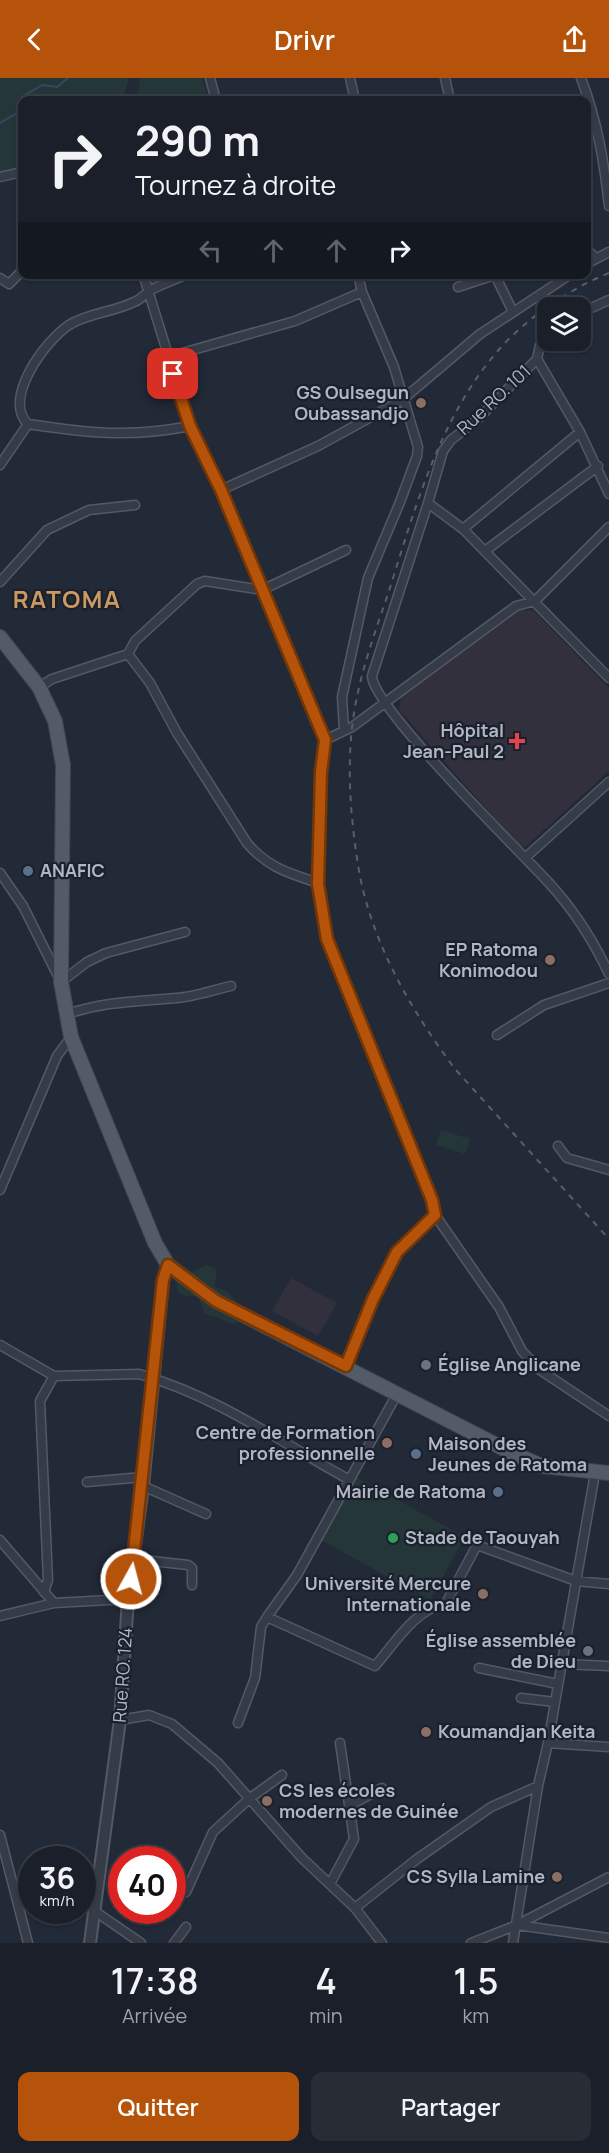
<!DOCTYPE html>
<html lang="fr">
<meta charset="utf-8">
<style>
:root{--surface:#1a1f29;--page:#272c35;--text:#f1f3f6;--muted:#9fa2a8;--line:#383d46;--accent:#b45309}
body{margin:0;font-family:Manrope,sans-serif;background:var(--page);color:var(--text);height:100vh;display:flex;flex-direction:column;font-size:22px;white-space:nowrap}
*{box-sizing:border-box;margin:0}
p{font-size:20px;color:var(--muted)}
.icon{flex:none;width:33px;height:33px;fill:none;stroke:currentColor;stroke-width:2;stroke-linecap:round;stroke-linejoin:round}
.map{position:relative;height:1865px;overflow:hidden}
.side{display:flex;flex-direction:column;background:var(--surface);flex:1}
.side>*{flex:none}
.banner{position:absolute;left:18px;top:18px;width:573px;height:183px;border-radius:12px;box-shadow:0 2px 4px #0004,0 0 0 2px var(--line);background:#1a1f29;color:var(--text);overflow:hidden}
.controls{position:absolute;left:537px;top:219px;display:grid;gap:12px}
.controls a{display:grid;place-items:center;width:54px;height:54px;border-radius:12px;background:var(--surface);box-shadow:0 2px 4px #0004,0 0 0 2px var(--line);font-size:30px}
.speed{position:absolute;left:18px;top:1768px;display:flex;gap:12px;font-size:30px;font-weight:700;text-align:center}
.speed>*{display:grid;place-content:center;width:78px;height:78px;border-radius:50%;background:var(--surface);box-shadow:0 2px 4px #0004,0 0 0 2px var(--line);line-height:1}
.speed small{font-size:15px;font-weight:400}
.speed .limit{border:9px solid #d22;background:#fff;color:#111}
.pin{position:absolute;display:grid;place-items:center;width:51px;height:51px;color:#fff;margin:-26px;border-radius:12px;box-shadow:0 3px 9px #0006}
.me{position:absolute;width:66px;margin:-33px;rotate:7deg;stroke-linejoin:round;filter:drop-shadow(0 0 4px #0008)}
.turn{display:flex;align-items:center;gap:21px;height:126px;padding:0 18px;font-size:27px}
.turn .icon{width:78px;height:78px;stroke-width:2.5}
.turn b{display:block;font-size:42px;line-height:51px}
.lanes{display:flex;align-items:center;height:57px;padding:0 18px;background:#0003;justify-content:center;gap:30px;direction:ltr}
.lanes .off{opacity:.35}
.eta{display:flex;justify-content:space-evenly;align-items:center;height:102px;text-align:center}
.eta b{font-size:36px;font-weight:600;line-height:42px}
.action{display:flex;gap:12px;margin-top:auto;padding:12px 18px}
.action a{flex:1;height:69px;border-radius:12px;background:var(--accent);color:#fff;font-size:24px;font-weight:600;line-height:69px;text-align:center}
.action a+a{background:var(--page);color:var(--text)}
header{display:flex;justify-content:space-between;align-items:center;height:78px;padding:0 18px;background:var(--accent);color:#fff;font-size:27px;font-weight:600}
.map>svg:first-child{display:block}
</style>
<header><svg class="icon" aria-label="back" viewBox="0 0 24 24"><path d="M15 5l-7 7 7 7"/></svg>Drivr<svg class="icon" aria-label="share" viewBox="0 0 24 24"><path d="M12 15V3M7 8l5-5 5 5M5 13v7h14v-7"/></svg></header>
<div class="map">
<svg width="609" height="1865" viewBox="0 0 609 1865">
<rect width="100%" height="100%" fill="#222937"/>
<path fill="#32303c" d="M517 531 534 533 609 610V693L525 769 519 768 399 632 401 617Z
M291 1200 337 1225 318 1258 272 1233Z"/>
<path fill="#253639" d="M0 0H129L122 22H22V97L0 93Z
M140 0H202L209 22H137Z
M149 196 181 197 151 210Z
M441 1052 470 1061 465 1076 436 1067Z
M206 1187 217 1191 215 1208 229 1215 242 1231 236 1246C224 1246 220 1237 205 1237L198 1218H185L177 1214 176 1199 182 1193 191 1195Z
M356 1399 465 1459 430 1522 321 1462Z"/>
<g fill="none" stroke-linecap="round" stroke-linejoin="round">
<path stroke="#384660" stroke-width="2" d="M0 45 17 35 22 19 42 7 57 9 68 0"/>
<defs>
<path id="minor" d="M210 0 216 22
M350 0 355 22
M445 0 450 22
M581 0C597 42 604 83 609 128
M0 99 22 94
M586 171 596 180
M586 186 609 174
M143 196 190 348 221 412 325 662 321 694 318 805 327 861 432 1122 435 1137 499 1229 522 1273 540 1292 609 1338
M0 200 9 206 22 193
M458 209 495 197 513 234
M580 235 609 222
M548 258 540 267 537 281 478 341 451 362 443 373 428 425 463 451 609 600
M168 279 295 243 362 214
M537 281 580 354 609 416
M28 346C2 321 45 263 69 247 88 235 114 234 134 224 140 222 144 217 149 213 161 206 175 202 187 196
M0 387 28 346C88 355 129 360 190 348
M221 412 318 368 402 322 480 256 571 196
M428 425 372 598C373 630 520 773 549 805 573 831 594 864 609 896
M463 451 580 354
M485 473 598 388
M0 504 47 452 89 432 135 427
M39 609 52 601 128 576
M344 652 342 619 368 500 400 424 417 378 418 369 394 289 362 214 358 196
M325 662 352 649 516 528 535 523 609 449
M525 780 609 704
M0 795 23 828 61 904 87 884 106 875 185 854
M318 805C289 795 268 790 247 765L177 655 150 605 128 576 135 563 197 506 205 503 262 512 346 472
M67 936C107 923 135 924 176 920 194 919 213 912 231 908
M497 957 544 927 609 905
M558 1068 567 1080 609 1092
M0 1112 57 978 71 959
M0 1267 54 1298
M346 1288 373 1221 397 1174 435 1137
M397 1316 297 1497 267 1539 375 1588C395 1565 414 1532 446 1525L477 1467 576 1503 609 1506
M87 1404 143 1399
M143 1408 206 1436
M0 1462 54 1525
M133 1481 188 1487 192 1490V1507
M44 1514 48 1502 40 1323 54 1298 139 1296C216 1318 279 1363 348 1401
M0 1538 54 1525 128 1521
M562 1586 609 1588
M479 1590 558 1606
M521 1620 555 1624
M120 1642 149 1637 172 1646 218 1685 302 1780 355 1830 382 1865
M238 1645 255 1600 261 1549 267 1539
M548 1665 609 1669
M351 1727 382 1710
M0 1757 28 1865
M330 1806 354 1761 340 1665
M186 1814 213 1754 249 1721 282 1697
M355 1830 417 1781 491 1729 538 1708
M96 1834 141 1865
M517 1847 609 1860
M174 1865 186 1849
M471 1865 517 1847 609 1799
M513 1865 538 1708 548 1665 595 1395"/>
<path id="tertiary" d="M90 1865 120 1642 128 1521 143 1408 163 1202 168 1187"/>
<path id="primary" d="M0 559 39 609 55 643 63 687 61 904 71 959 155 1165 168 1187 216 1223 512 1375 542 1388 609 1395"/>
</defs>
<use href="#minor" stroke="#535965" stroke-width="11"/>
<use href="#tertiary" stroke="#535965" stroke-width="14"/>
<use href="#primary" stroke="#3f4551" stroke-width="16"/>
<use href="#minor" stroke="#353c48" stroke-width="8"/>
<use href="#tertiary" stroke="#353c48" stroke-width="10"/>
<use href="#primary" stroke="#535a68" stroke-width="14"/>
<path stroke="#575f6e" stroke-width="2" stroke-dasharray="6 6" stroke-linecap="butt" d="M609 195C570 211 534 235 504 266 441 334 416 427 389 513 374 557 357 603 352 650 347 695 351 742 358 787 370 862 410 931 455 991L609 1161"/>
</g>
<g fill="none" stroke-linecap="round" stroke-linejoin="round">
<defs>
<path id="route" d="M131 1501 163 1202 168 1187 216 1223 346 1288 373 1221 397 1174 435 1137 432 1122 327 861 318 806 321 694 325 662 221 412 190 348 173 296"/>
</defs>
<use href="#route" stroke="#753606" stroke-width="15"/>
<use href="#route" stroke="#b45309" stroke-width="10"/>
</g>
<g fill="#8d6e63" stroke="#1b212c" stroke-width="2">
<circle cx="421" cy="325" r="6"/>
<circle cx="550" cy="882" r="6"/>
<circle cx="387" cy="1365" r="6"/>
<circle cx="483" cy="1516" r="6"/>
<circle cx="426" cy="1654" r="6"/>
<circle cx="267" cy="1723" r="6"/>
<circle cx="557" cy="1799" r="6"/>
</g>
<path fill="#e0444e" stroke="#1b212c" stroke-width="2" d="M514 654h6v6h6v6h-6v6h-6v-6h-6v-6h6z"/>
<g fill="#5c6f8a" stroke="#1b212c" stroke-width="2">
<circle cx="28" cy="793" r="6"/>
<circle cx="416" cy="1376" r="6"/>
<circle cx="498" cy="1414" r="6"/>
</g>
<g fill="#6b7280" stroke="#1b212c" stroke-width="2">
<circle cx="426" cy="1287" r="6"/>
<circle cx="588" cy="1573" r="6"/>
</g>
<circle fill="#2e9e5b" stroke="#1b212c" stroke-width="2" cx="393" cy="1460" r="6"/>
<g text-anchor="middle" stroke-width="4.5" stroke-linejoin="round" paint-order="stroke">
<g font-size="18" font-weight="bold" fill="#b0b6c4" stroke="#1b212c" text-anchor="end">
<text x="409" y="321">GS Oulsegun<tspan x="409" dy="21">Oubassandjo</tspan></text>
<text x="504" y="659">Hôpital<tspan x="504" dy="21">Jean-Paul 2</tspan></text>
<text x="40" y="799" text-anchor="start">ANAFIC</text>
<text x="538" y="878">EP Ratoma<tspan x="538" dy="21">Konimodou</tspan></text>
<text x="438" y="1293" text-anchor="start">Église Anglicane</text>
<text x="375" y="1361">Centre de Formation<tspan x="375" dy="21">professionnelle</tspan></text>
<text x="428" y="1372" text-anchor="start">Maison des<tspan x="428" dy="21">Jeunes de Ratoma</tspan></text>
<text x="486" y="1420">Mairie de Ratoma</text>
<text x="405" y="1466" text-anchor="start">Stade de Taouyah</text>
<text x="471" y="1512">Université Mercure<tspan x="471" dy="21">Internationale</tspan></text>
<text x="576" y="1569">Église assemblée<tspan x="576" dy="21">de Dieu</tspan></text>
<text x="438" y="1660" text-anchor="start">Koumandjan Keita</text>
<text x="279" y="1719" text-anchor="start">CS les écoles<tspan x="279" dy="21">modernes de Guinée</tspan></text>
<text x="545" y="1805">CS Sylla Lamine</text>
</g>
<g font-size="18" fill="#b0b6c4" stroke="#1b212c">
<text transform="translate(494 322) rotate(-43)" y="6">Rue RO. 101</text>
<text transform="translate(123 1597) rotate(-86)" y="6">Rue RO. 124</text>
</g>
<g font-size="24" font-weight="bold" letter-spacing="1.5" fill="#cd9962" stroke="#1b212c">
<text x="67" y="530">RATOMA</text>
</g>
</g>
</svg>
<div class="controls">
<a><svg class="icon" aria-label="layers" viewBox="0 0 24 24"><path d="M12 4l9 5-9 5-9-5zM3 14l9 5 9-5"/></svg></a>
</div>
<div class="speed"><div>36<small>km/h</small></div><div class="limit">40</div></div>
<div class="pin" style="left:173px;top:296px;background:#d93025"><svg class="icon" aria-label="arrive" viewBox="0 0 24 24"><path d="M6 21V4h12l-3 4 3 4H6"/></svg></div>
<svg class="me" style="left:131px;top:1501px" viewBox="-20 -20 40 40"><circle r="17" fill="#b45309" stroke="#fff" stroke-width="3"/><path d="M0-11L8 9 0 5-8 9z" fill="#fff"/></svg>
<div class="banner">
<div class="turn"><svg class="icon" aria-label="right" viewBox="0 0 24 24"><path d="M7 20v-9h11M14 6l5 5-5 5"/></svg><div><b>290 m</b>Tournez à droite</div></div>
<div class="lanes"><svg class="icon off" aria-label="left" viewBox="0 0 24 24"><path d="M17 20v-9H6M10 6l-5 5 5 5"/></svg><svg class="icon off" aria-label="ahead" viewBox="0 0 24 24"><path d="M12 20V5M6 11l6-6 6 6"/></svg><svg class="icon off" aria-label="ahead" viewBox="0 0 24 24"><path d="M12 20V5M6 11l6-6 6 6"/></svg><svg class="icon" aria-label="right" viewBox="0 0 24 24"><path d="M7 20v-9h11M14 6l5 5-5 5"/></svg></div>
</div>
</div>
<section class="side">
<div class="eta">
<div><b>17:38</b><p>Arrivée</p></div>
<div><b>4</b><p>min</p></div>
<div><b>1.5</b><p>km</p></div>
</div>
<div class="action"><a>Quitter</a><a>Partager</a></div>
</section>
